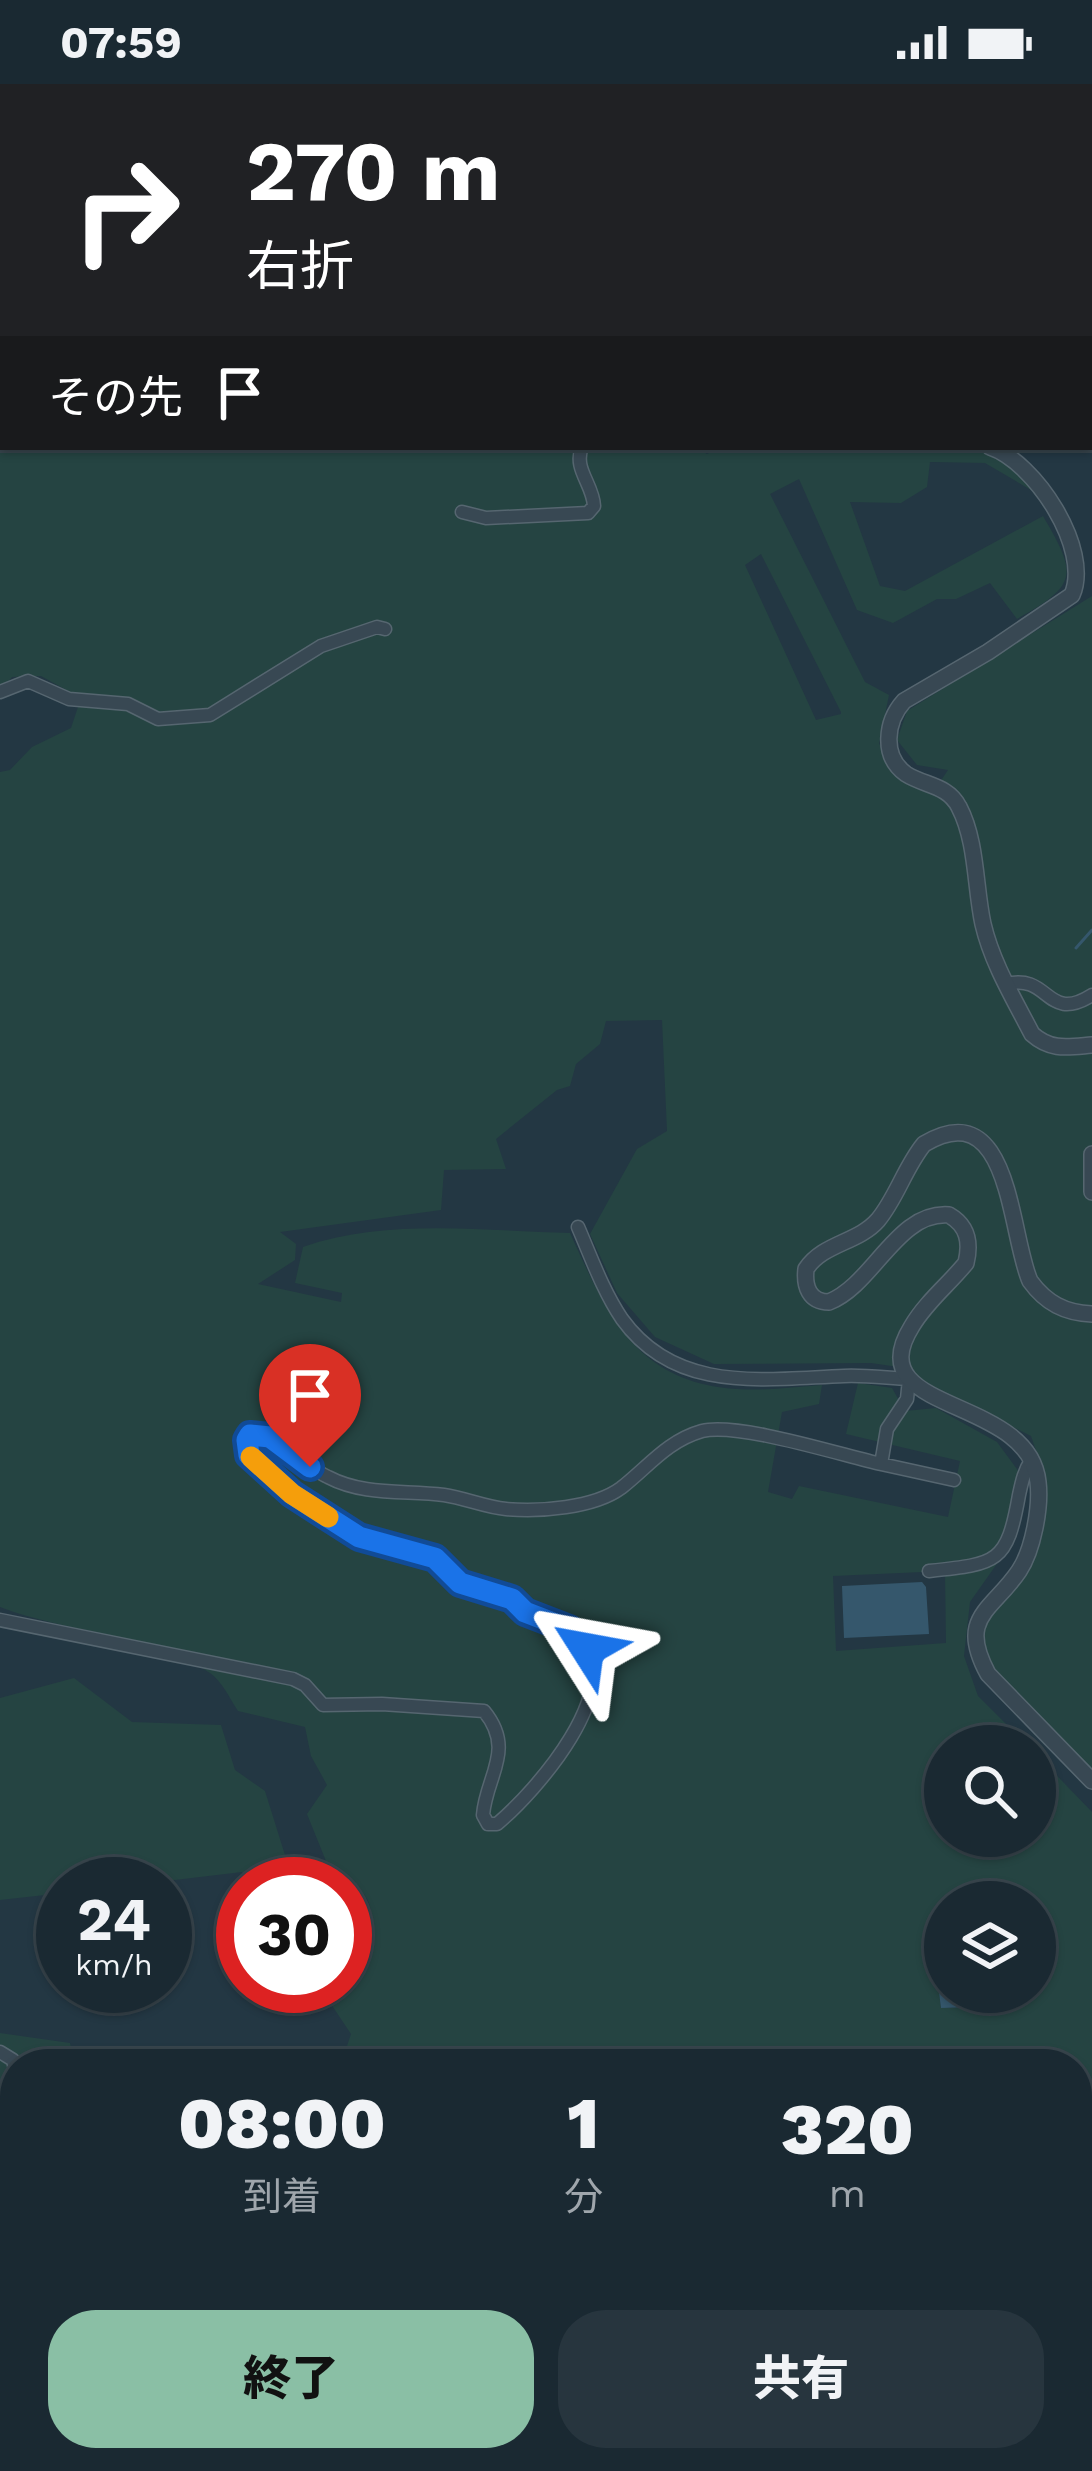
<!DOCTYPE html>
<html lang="ja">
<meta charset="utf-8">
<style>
:root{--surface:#1a2932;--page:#27353e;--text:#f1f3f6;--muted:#9fa6ac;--line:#38454d;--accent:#8abfa5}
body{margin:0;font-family:"Work Sans","Noto Sans JP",sans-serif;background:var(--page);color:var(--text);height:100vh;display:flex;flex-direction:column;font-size:45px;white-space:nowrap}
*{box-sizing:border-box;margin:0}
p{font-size:39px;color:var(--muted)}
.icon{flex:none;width:66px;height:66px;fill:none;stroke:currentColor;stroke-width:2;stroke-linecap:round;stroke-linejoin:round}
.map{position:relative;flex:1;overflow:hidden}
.details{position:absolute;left:0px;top:1965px;width:1092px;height:423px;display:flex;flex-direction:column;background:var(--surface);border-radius:48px 48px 0 0;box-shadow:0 3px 9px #0004,0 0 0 3px var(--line)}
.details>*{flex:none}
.top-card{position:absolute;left:0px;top:0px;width:1092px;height:366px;box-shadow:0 3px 9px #0004,0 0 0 3px var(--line);background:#202124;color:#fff;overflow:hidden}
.buttons{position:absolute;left:924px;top:1641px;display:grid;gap:24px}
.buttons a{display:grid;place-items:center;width:132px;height:132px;border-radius:50%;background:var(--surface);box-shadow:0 3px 9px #0004,0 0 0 3px var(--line);font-size:60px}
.speed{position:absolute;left:36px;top:1773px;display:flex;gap:24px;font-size:60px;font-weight:700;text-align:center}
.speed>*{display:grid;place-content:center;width:156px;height:156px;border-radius:50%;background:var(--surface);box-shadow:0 3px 9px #0004,0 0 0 3px var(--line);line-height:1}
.speed small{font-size:30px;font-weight:400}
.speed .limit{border:18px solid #d22;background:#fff;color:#111}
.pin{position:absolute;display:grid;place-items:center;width:102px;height:102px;color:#fff;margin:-123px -51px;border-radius:50% 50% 50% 0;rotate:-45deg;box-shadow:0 0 12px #0007}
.pin .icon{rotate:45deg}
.me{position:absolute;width:132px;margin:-66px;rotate:304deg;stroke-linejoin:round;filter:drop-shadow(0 0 9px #0008)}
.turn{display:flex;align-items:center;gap:42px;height:252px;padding:0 48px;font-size:54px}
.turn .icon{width:156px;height:156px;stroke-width:2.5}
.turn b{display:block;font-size:84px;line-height:102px}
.then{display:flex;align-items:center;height:114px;padding:0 48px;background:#0003;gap:24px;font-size:45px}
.eta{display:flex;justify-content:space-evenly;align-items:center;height:204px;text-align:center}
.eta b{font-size:72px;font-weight:800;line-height:84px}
.action{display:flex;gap:24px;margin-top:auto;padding:24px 48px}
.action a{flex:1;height:138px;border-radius:48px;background:var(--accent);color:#111;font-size:48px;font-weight:800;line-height:138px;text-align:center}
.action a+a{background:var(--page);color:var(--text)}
.status{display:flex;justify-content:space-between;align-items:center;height:84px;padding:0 60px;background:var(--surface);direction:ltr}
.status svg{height:33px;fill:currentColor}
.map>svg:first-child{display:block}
</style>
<div class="status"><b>07:59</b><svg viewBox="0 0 49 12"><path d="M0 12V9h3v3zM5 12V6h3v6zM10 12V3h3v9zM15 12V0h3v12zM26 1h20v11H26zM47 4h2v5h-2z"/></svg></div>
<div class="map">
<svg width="1092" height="2387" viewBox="0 0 1092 2387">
<rect width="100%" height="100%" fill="#233743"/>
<path fill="#254442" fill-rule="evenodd" d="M0 0H131L3 3V363H695L707 370 721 363H1010L1035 391 1031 406 985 379 930 378 927 403 901 419 850 418 880 502 905 507 1043 432C1077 490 1079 501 1017 535L990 499 956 515H937L893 539 857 526 799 395 770 410 865 598 889 611 879 660 934 707 948 686 917 681 897 656 907 627 1092 512V1692L992 1585 979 1554 1044 1420 1045 1393 1031 1352 960 1316 929 1307 912 1285 871 1279 714 1280 655 1253 617 1209 590 1150 637 1065 667 1047 662 936 606 937 600 960 576 980 570 1002 557 1006 496 1055 506 1085 444 1086 441 1126 280 1148 296 1160 295 1176 258 1200 341 1218 342 1209 295 1199 303 1163C387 1134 482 1147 570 1149 607 1230 636 1299 737 1305 765 1307 794 1303 822 1301L819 1320 782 1328 768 1408 792 1415 799 1402 948 1433 960 1377 846 1350 858 1299 892 1304 905 1327 936 1324 997 1358 1022 1392 1013 1457 970 1518 964 1572 978 1612 1028 1662H945V1752H1035V1669L1092 1728V2387H975L968 2373H1077V1980H341L351 1950 319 1902H345V1869L348 1873 365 1871C375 1821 378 1812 330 1787L307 1730 327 1701 311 1672 305 1643 238 1627C230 1615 222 1597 210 1589 153 1551 64 1548 0 1523V688L10 686 32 663 71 644 81 614 41 592 12 593 0 607ZM761 470 841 628V630L816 636 745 481ZM945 1487 946 1559 836 1567 833 1492ZM945 1818H1035V1908H983L973 1923 941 1924 933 1846 945 1855Z
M821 0H1092V96L1089 99V3H818Z
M74 1594 132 1638 221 1641 235 1686 265 1707 294 1800H250L242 1788 141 1800H63V1809L0 1816V1614Z
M0 1949 70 1959 74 1980H15V2121L0 2108Z
M0 2155 8 2178 15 2183V2354L0 2357Z
M60 2373H147L142 2387H44Z
M261 2373H650L647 2387H285Z"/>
<path fill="#35576c" d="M922 1498 926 1503 929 1550 844 1554 842 1502Z
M931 1844 945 1855V1908H983L973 1923 941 1924Z"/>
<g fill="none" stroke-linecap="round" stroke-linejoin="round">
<path stroke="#35576c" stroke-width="3" d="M1076 864 1092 846"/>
<path stroke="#35576c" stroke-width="18" d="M0 2051 15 2059
M204 2373 219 2387"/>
<defs>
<path id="minor" d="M546 0 547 3
M673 0 675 3
M1089 114 1092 113
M462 428 486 434 588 429 594 422C593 400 573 385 582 363
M0 608 28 597 69 615 128 620 158 635 210 631 321 562 377 543 385 545
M1007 900C1050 889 1046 940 1092 911
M881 1380 954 1396
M929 1487C998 1480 1007 1479 1019 1411 1022 1397 1024 1387 1032 1375
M0 1536 293 1595 305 1601 323 1621 382 1620 484 1627C516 1666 486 1692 483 1731L488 1740H497C536 1707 627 1605 580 1553 566 1538 546 1538 530 1530 521 1526 516 1517 508 1514 496 1509 483 1509 472 1505 454 1498 445 1479 429 1471 406 1461 379 1462 357 1452 331 1439 260 1394 248 1368 244 1359 246 1359 250 1351 270 1348 306 1383 328 1393 364 1412 405 1406 444 1411 465 1414 485 1423 506 1425 539 1428 594 1424 621 1404 648 1383 667 1357 702 1347 738 1338 841 1371 881 1380L887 1345 907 1315 909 1295C887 1294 865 1291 844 1292 763 1295 676 1310 622 1235 603 1207 591 1173 578 1143
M0 1968 13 1976 15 1985
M0 2024 15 1989
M0 2160 15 2158
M233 2373 257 2387
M652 2387 654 2373"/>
<path id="tertiary" d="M852 0 853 3
M990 363C1035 378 1092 465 1072 511L988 568 904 617C886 637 881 672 906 690 925 702 948 701 959 723 977 757 975 804 983 840 992 879 1014 915 1032 950 1051 967 1068 963 1092 961
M1092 1070V1108
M1092 1230C1065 1229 1046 1219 1030 1197 1009 1149 1011 1008 924 1060 905 1083 897 1113 878 1136 858 1159 823 1159 806 1185 804 1202 809 1218 829 1218 874 1200 897 1127 949 1131 968 1142 971 1158 966 1179 949 1200 926 1218 912 1242 856 1331 1029 1310 1038 1398 1041 1423 1033 1466 1019 1487 992 1527 957 1533 988 1590L1092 1697"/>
<path id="secondary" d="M242 0 246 3
M1089 219 1092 218"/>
<path id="primary" d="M0 2126 15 2138
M166 2373 170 2387"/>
</defs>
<use href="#minor" stroke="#566670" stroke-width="15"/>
<use href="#tertiary" stroke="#566670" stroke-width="18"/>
<use href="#secondary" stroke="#566670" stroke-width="21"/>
<use href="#primary" stroke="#44545f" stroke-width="21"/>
<use href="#minor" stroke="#384853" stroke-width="12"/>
<use href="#tertiary" stroke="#384853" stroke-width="15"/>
<use href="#secondary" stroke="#455866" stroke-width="18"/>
<use href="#primary" stroke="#566873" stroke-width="18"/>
</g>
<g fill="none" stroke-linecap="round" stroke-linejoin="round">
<defs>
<path id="route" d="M310 1383 270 1353 250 1351 247 1356 249 1371 292 1410 359 1453 435 1474 460 1499 512 1515 525 1528 569 1545 580 1553 587 1565"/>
</defs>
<use href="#route" stroke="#114b97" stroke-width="30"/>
<use href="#route" stroke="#1a73e8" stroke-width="21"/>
<path stroke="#f59e0b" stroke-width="21" d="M251 1373 292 1410 328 1433"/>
</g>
</svg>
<div class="buttons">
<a><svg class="icon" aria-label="search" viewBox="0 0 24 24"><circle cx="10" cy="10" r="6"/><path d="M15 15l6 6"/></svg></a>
<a><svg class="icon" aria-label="layers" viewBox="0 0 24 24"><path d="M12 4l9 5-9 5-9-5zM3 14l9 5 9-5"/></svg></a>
</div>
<div class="speed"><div>24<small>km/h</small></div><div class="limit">30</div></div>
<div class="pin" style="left:310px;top:1383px;background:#d93025"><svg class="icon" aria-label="arrive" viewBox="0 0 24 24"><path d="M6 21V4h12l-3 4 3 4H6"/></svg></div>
<svg class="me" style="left:587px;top:1565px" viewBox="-20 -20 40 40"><path d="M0-17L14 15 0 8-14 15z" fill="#1a73e8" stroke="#fff" stroke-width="4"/></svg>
<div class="top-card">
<div class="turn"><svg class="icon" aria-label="right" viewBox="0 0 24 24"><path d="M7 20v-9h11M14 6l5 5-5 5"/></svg><div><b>270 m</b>右折</div></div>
<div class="then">その先<svg class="icon" aria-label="arrive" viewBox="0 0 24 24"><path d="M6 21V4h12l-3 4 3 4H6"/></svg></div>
</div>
<section class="details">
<div class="eta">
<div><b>08:00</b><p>到着</p></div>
<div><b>1</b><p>分</p></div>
<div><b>320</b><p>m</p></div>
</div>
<div class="action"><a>終了</a><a>共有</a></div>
</section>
</div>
